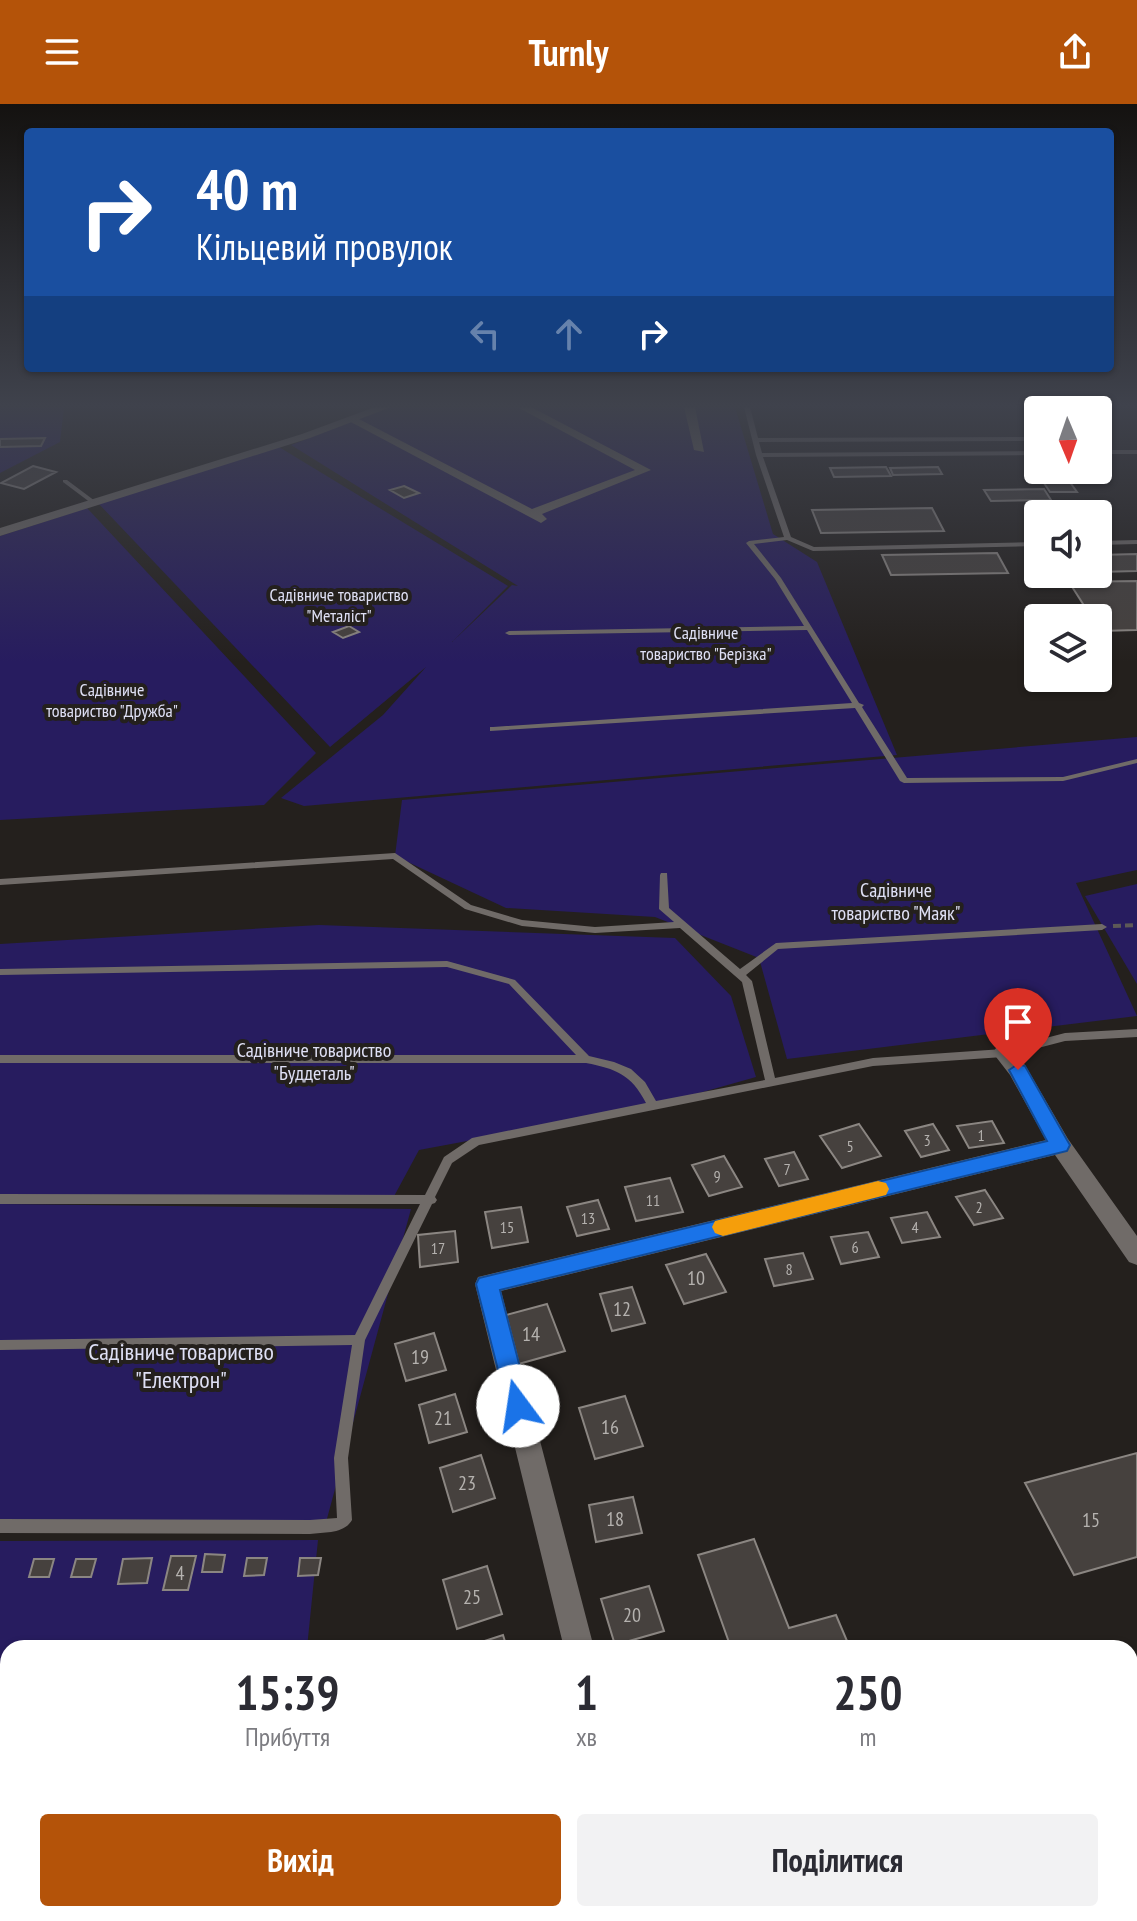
<!DOCTYPE html>
<html lang="uk">
<meta charset="utf-8">
<style>
:root{--surface:#fff;--page:#f2f2f3;--text:#2b2b33;--muted:#7c7c81;--accent:#b45309}
body{margin:0;font-family:"PT Sans Narrow",sans-serif;background:var(--page);color:var(--text);height:100vh;display:flex;flex-direction:column;font-size:30px;white-space:nowrap}
*{box-sizing:border-box;margin:0}
p{font-size:26px;color:var(--muted)}
.icon{flex:none;width:44px;height:44px;fill:none;stroke:currentColor;stroke-width:2;stroke-linecap:round;stroke-linejoin:round}
.map{position:relative;flex:1;overflow:hidden}
.panel{position:absolute;left:0px;top:1536px;width:1138px;height:282px;display:flex;flex-direction:column;background:var(--surface);border-radius:24px 24px 0 0;box-shadow:0 2px 6px #0004}
.panel>*{flex:none}
.guide{position:absolute;left:24px;top:24px;width:1090px;height:244px;border-radius:8px;box-shadow:0 2px 6px #0004;background:#1a4fa0;color:#fff;overflow:hidden}
.needle{width:52px;rotate:178deg}
.buttons{position:absolute;left:1024px;top:292px;display:grid;gap:16px}
.buttons a{display:grid;place-items:center;width:88px;height:88px;border-radius:8px;background:var(--surface);box-shadow:0 2px 6px #0004;font-size:40px}
.pin{position:absolute;display:grid;place-items:center;width:68px;height:68px;color:#fff;margin:-82px -34px;border-radius:50% 50% 50% 0;rotate:-45deg;box-shadow:0 0 8px #0007}
.pin .icon{rotate:45deg}
.me{position:absolute;width:88px;margin:-44px;rotate:346deg;stroke-linejoin:round;filter:drop-shadow(0 0 6px #0008)}
.turn{display:flex;align-items:center;gap:28px;height:168px;padding:0 40px;font-size:36px}
.turn .icon{width:104px;height:104px;stroke-width:2.5}
.turn b{display:block;font-size:56px;line-height:68px}
.lanes{display:flex;align-items:center;height:76px;padding:0 40px;background:#0003;justify-content:center;gap:40px;direction:ltr}
.lanes .off{opacity:.35}
.eta{display:flex;justify-content:space-evenly;align-items:center;height:136px;text-align:center}
.eta b{font-size:48px;font-weight:800;line-height:56px}
.button{display:flex;gap:16px;margin-top:auto;padding:16px 40px}
.button a{flex:1;height:92px;border-radius:8px;background:var(--accent);color:#fff;font-size:32px;font-weight:800;line-height:92px;text-align:center}
.button a+a{background:var(--page);color:var(--text)}
header{display:flex;justify-content:space-between;align-items:center;height:104px;padding:0 40px;background:var(--accent);color:#fff;font-size:36px;font-weight:800}
.map>svg:first-child{display:block}
</style>
<header><svg class="icon" aria-label="menu" viewBox="0 0 24 24"><path d="M4 6h16M4 12h16M4 18h16"/></svg>Turnly<svg class="icon" aria-label="share" viewBox="0 0 24 24"><path d="M12 15V3M7 8l5-5 5 5M5 13v7h14v-7"/></svg></header>
<div class="map">
<svg width="1137" height="1817" viewBox="0 0 1137 1817">
<rect width="100%" height="100%" fill="#24201d"/>
<path fill="#271c5f" d="M0 303H64L60 338 0 369Z
M390 303H735L773 430 817 458 897 651 304 702 281 694 383 611 426 563 330 643 98 399 279 343 508 482 452 538 512 481 518 482 291 341Z
M87 404 316 649 264 701 0 716V432Z
M1137 633V766L1076 779 1137 912 787 955 759 854 655 813 506 804 395 752 402 696Z
M1137 780V880L1085 792Z
M319 821 675 834 731 892 756 973 653 1002 419 1046 392 1096 0 1091V840Z
M0 1100 411 1105 325 1422 0 1421Z
M318 1436 307 1544H8V1758H0V1437Z
M0 1790H8V1810H310L309 1817H0Z"/>
<path fill="#46413e" stroke="#8b8682" stroke-width="2" d="M45 334 41 342 0 343V335Z
M33 362 56 368 24 385 1 379Z
M886 363 891 372 834 373 830 364Z
M938 363 942 370 893 371 890 364Z
M1038 370H1064L1077 388H1050Z
M404 382 419 389 404 394 390 386Z
M1044 385 1051 396 991 397 984 386Z
M932 404 944 427 821 429 812 406Z
M997 449 1008 469 891 471 882 451Z
M1137 450V467L1098 468V451Z
M1137 477V526L1100 527 1098 514H1092L1069 478Z
M349 522 359 528 343 534 333 528Z
M992 1017 1004 1039 969 1044 957 1022Z
M859 1020 881 1052 842 1064 820 1032Z
M933 1020 949 1046 921 1053 905 1027Z
M794 1048 808 1075 779 1082 765 1055Z
M724 1052 742 1083 709 1092 692 1061Z
M670 1074 683 1108 636 1117 625 1083Z
M985 1086 1003 1114 974 1121 956 1093Z
M598 1096 609 1125 577 1132 567 1103Z
M521 1103 528 1138 492 1144 485 1108Z
M927 1108 940 1133 902 1139 891 1114Z
M455 1127 458 1158 420 1163 418 1131Z
M868 1128 879 1153 841 1160 831 1133Z
M803 1149 813 1175 774 1182 765 1155Z
M706 1150 726 1188 684 1200 666 1161Z
M632 1183 645 1219 612 1227 600 1190Z
M547 1200 565 1247 515 1261 499 1213Z
M434 1229 446 1266 406 1277 395 1240Z
M455 1290 467 1328 429 1339 419 1301Z
M625 1292 643 1342 595 1355 579 1304Z
M1137 1349V1453L1074 1471 1025 1379Z
M481 1351 495 1394 453 1408 440 1364Z
M633 1393 642 1429 596 1438 589 1401Z
M754 1435 789 1524 836 1511 850 1544H731L698 1451Z
M205 1450 225 1451 222 1468H202Z
M171 1452H196L188 1486H163Z
M152 1454 147 1479 118 1480 123 1455Z
M247 1454H267L264 1471 244 1472Z
M300 1454H321L318 1471 298 1472Z
M34 1455H54L49 1473H29Z
M76 1455H96L91 1473H71Z
M487 1462 502 1510 457 1525 443 1476Z
M649 1482 664 1527 615 1541 601 1495Z
M503 1531 507 1544H463Z
M1137 1801V1817H1089L1110 1810H1130V1803Z
M133 1810H143L164 1811 163 1817H131Z
M516 1810H565L567 1817H509L508 1813Z
M675 1810H730L732 1817H676Z"/>
<g fill="none" stroke-linecap="round" stroke-linejoin="round">
<path stroke="#5d5957" stroke-width="4" stroke-dasharray="8 4" stroke-linecap="butt" d="M1113 822 1137 821"/>
<path fill="#706b68" fill-rule="evenodd" d="M744 303H750L758 334 1038 333V337L759 338 762 349 1038 347V351L763 353 791 433 814 443 1038 438V442L813 447 787 436 754 440 781 474 859 599 864 601 862 603 907 674 1063 673 1137 655V659L1063 677 904 679 900 677 855 604 490 627V623H493L852 599 807 526 509 531 505 529 509 527 804 522 775 475 746 439 749 437 784 433 756 351Z
M1098 346H1137V350H1098Z
M63 376H67L95 397V399H91L63 378Z
M1137 436V440L1098 441V437Z
M395 749 471 801 522 816 595 823 674 818 659 805 660 771 661 769H667L669 804 740 865 776 839 1102 820 1107 823 1102 826 778 845 746 871 752 877 775 974 873 954 1003 945 1065 929 1137 925V933L1065 937 1003 953 873 962 479 1041 452 1059 435 1093 437 1096 435 1099 432 1100 365 1236 348 1354 352 1416C344 1430 325 1428 310 1430L0 1429V1415L310 1416 337 1414 334 1354 352 1241 0 1246V1236L355 1231 420 1100H0V1090L425 1091 444 1053 472 1034 646 999C631 970 616 965 586 959H0V951H576L509 880 447 863 0 871V865L447 857 515 876 589 952 614 958 631 965 645 978 656 997 765 976 742 878 680 824 595 829 522 822 465 805 393 755 0 781V775Z
M0 1770H8V1786H0Z
M317 1810H333V1817H317Z"/>
<path fill="#706b68" fill-rule="evenodd" d="M517 303H531L651 366 542 410 547 415 541 419 347 316 357 314 532 405 635 366Z
M684 303H695L704 348 694 346Z
M1003 942 1010 944 1025 961 1068 1035 1137 1132V1161L1129 1158 1055 1051 501 1187 594 1544H564L475 1180 478 1173 1046 1036 1010 971 993 949 996 944Z
M1137 1719V1751L1130 1753V1721Z
M629 1810H663L665 1817H631Z
M886 1810H937L934 1817H883Z"/>
<path fill="#706b68" fill-rule="evenodd" d="M375 303H391L310 334 0 432V424L302 330Z"/>
</g>
<linearGradient id="sky" x2="0" y2="1"><stop stop-color="#141210"/><stop offset="0.54" stop-color="#3f424c"/><stop offset="1" stop-color="#3f424c" stop-opacity="0"/></linearGradient>
<rect width="1137" height="558" fill="url(#sky)"/>
<path fill="#1a73e8" stroke="#114b97" stroke-width="2" d="M1018 960 1025 962 1067 1036 1070 1041 1067 1047 500 1186 530 1302 526 1309 518 1312 509 1309 476 1180 479 1174 1047 1037 1009 966Z"/>
<path fill="#f59e0b" d="M878 1077 886 1079 889 1085 886 1091 723 1132 715 1129 712 1123 715 1117 723 1115Z"/>
<g text-anchor="middle" stroke-width="8" stroke-linejoin="round" paint-order="stroke">
<g font-size="16" fill="#b5b2af">
<text x="981" y="1037">1</text>
<text x="927" y="1042">3</text>
<text x="850" y="1048">5</text>
<text x="787" y="1071">7</text>
<text x="717" y="1078">9</text>
<text x="653" y="1102">11</text>
<text x="979" y="1109">2</text>
<text x="588" y="1120">13</text>
<text x="507" y="1129">15</text>
<text x="915" y="1129">4</text>
<text x="855" y="1149">6</text>
<text x="438" y="1150">17</text>
<text x="789" y="1171">8</text>
</g>
<g font-size="18" fill="#dfe0f5" stroke="#24201d">
<text x="339" y="497">Садівниче товариство<tspan x="339" dy="21">"Металіст"</tspan></text>
<text x="706" y="535">Садівниче<tspan x="706" dy="21">товариство "Берізка"</tspan></text>
<text x="112" y="592">Садівниче<tspan x="112" dy="21">товариство "Дружба"</tspan></text>
</g>
<g font-size="20" fill="#dfe0f5" stroke="#24201d">
<text x="896" y="793">Садівниче<tspan x="896" dy="23">товариство "Маяк"</tspan></text>
<text x="314" y="953">Садівниче товариство<tspan x="314" dy="23">"Буддеталь"</tspan></text>
</g>
<g font-size="20" fill="#b5b2af">
<text x="696" y="1181">10</text>
<text x="622" y="1212">12</text>
<text x="531" y="1237">14</text>
<text x="420" y="1260">19</text>
<text x="443" y="1321">21</text>
<text x="610" y="1330">16</text>
<text x="467" y="1386">23</text>
<text x="615" y="1422">18</text>
<text x="1091" y="1423">15</text>
<text x="180" y="1476">4</text>
<text x="472" y="1500">25</text>
<text x="632" y="1518">20</text>
</g>
<g font-size="24" fill="#dfe0f5" stroke="#24201d">
<text x="181" y="1256">Садівниче товариство<tspan x="181" dy="28">"Електрон"</tspan></text>
</g>
</g>
</svg>
<div class="buttons">
<a><svg class="needle" viewBox="-14 -14 28 28"><path d="M0-13l5 13h-10z" fill="#e53935"/><path d="M0 13l5-13h-10z" fill="#7c7c81"/></svg></a>
<a><svg class="icon" aria-label="sound" viewBox="0 0 24 24"><path d="M4 9h4l5-4v14l-5-4H4zM17 9q2 3 0 6"/></svg></a>
<a><svg class="icon" aria-label="layers" viewBox="0 0 24 24"><path d="M12 4l9 5-9 5-9-5zM3 14l9 5 9-5"/></svg></a>
</div>
<div class="pin" style="left:1018px;top:966px;background:#d93025"><svg class="icon" aria-label="arrive" viewBox="0 0 24 24"><path d="M6 21V4h12l-3 4 3 4H6"/></svg></div>
<svg class="me" style="left:518px;top:1302px" viewBox="-20 -20 40 40"><circle r="19" fill="#fff"/><path d="M0-13L10 11 0 6-10 11z" fill="#1a73e8"/></svg>
<div class="guide">
<div class="turn"><svg class="icon" aria-label="right" viewBox="0 0 24 24"><path d="M7 20v-9h11M14 6l5 5-5 5"/></svg><div><b>40 m</b>Кільцевий провулок</div></div>
<div class="lanes"><svg class="icon off" aria-label="left" viewBox="0 0 24 24"><path d="M17 20v-9H6M10 6l-5 5 5 5"/></svg><svg class="icon off" aria-label="ahead" viewBox="0 0 24 24"><path d="M12 20V5M6 11l6-6 6 6"/></svg><svg class="icon" aria-label="right" viewBox="0 0 24 24"><path d="M7 20v-9h11M14 6l5 5-5 5"/></svg></div>
</div>
<section class="panel">
<div class="eta">
<div><b>15:39</b><p>Прибуття</p></div>
<div><b>1</b><p>хв</p></div>
<div><b>250</b><p>m</p></div>
</div>
<div class="button"><a>Вихід</a><a>Поділитися</a></div>
</section>
</div>
